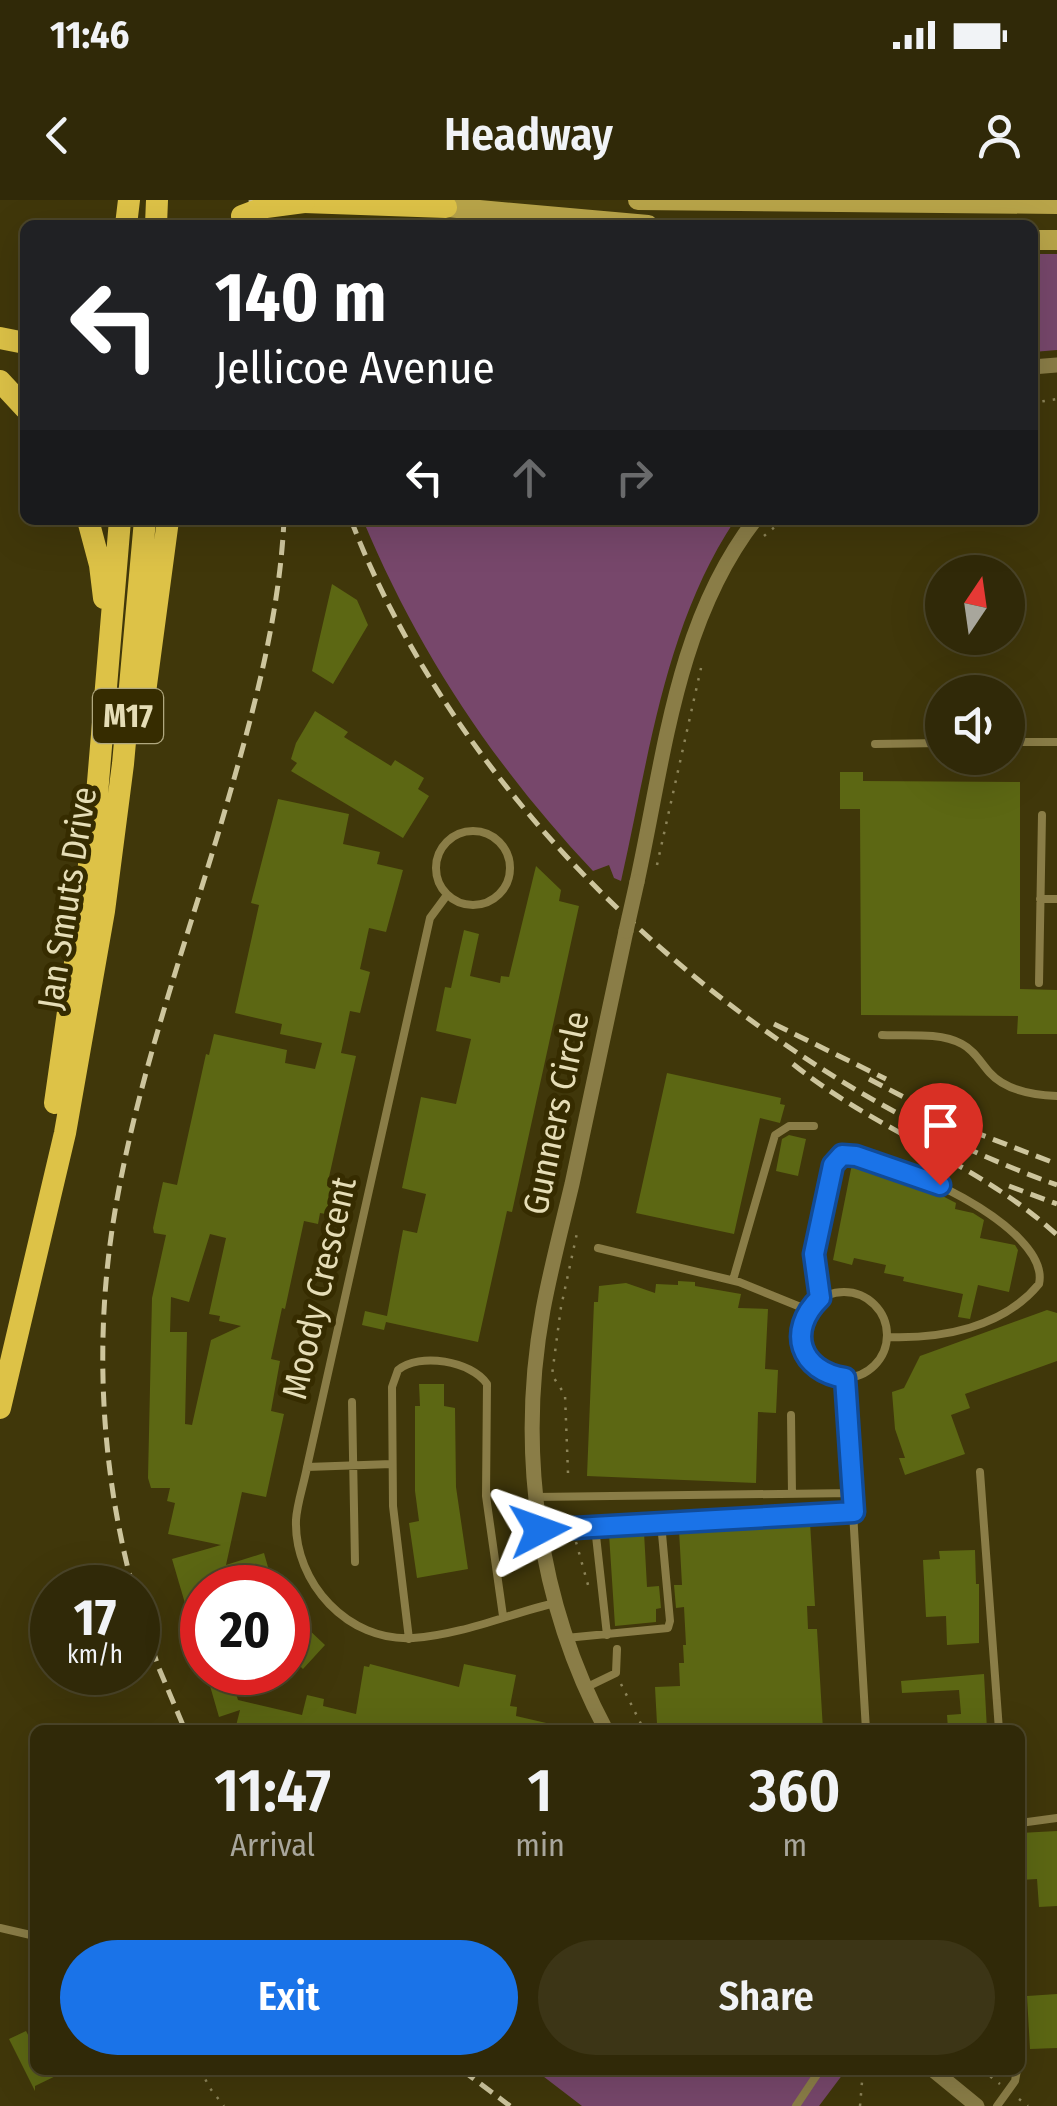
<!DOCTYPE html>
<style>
:root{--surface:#302908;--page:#3c3516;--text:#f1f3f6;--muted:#a8a69c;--line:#4b4529;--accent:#1a73e8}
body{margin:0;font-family:"Fira Sans Condensed",sans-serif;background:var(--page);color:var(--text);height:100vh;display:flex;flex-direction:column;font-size:38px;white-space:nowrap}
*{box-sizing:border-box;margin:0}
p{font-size:32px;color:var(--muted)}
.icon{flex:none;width:55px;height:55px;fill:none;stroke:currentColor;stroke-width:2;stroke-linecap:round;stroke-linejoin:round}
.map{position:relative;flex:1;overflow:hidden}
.sheet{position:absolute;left:30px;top:1525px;width:995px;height:350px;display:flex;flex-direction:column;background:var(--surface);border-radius:15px;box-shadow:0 10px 40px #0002,0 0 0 2px var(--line)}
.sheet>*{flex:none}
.guide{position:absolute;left:20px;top:20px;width:1018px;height:305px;border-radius:15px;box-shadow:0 10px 40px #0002,0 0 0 2px var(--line);background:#202124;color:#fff;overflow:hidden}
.needle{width:65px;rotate:13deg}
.fabs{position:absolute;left:925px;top:355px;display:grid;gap:20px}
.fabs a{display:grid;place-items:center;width:100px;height:100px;border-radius:50%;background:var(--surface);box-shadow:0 10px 40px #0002,0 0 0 2px var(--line);font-size:50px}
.speed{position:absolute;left:30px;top:1365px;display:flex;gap:20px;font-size:50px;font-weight:700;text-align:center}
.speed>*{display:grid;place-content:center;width:130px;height:130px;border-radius:50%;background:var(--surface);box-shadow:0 10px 40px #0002,0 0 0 2px var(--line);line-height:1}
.speed small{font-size:25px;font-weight:400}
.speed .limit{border:15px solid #d22;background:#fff;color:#111}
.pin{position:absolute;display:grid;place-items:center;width:85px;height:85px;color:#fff;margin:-102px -42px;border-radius:50% 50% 50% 0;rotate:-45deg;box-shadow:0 0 10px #0007}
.pin .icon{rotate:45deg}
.me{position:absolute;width:110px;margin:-55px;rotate:86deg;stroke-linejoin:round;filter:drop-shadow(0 0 8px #0008)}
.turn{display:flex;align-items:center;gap:35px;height:210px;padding:0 30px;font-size:45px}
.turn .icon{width:130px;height:130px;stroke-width:2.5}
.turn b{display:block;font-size:70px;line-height:85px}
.lanes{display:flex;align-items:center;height:95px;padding:0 30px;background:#0003;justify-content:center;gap:50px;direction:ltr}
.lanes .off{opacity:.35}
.eta{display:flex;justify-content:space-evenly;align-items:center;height:170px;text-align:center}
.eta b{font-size:60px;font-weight:600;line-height:70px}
.cta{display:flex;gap:20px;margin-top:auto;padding:20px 30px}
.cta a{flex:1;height:115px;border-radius:60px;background:var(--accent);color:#fff;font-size:40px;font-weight:600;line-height:115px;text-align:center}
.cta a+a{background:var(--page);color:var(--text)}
.status{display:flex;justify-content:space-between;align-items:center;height:70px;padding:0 50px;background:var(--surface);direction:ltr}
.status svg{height:28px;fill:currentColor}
header{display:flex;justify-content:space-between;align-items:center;height:130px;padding:0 30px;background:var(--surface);font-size:45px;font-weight:600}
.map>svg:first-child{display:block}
</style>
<div class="status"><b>11:46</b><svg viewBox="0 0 49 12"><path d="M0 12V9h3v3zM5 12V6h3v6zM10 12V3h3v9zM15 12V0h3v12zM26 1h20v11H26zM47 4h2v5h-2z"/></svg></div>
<header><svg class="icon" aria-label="back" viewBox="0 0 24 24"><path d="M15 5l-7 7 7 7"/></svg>Headway<svg class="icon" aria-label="person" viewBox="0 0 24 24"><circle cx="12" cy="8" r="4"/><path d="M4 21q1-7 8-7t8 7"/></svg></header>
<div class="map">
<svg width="1057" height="1906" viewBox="0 0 1057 1906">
<rect width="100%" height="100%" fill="#40370a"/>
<path fill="#77476b" d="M1033 54H1057V150L1033 152Z
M363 320H735C664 427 649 558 621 681L614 678 609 665 593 671C495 567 418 452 363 320Z
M535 1870H846L819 1906H582Z"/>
<path fill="#5c6713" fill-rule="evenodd" d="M332 384 357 400 368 425 333 484 312 471Z
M315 511 348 532 344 537 391 566 395 560 424 578 418 589 429 596 403 638 291 571 297 563 291 559 296 543Z
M840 572H863V581L1020 582V789L1057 790V834H1017L1018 816 861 815 860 609H840Z
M278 599 349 614 343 644 380 652 377 664 403 670 386 732 369 728 360 769 370 772 360 813 350 811 341 853 356 856 327 986 332 987 326 1014 320 1013 318 1024 304 1021 285 1109 282 1108 271 1159 280 1161 271 1211 284 1214 266 1297 242 1292 226 1365 264 1353 274 1388H202V1451H199L172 1359 221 1345 168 1334 175 1303 167 1301 170 1288H151L148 1278 152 1098 166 1035 154 1033 153 1028 163 982 177 985 206 854 209 855 214 834 287 850 285 863 315 869 322 843 280 834 282 824 235 813 259 705 251 703ZM210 1034 226 1038 209 1114 220 1116 219 1121 241 1126 211 1140 192 1225 185 1224 187 1132H170L171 1097 189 1102Z
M536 666 561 690 559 701 579 706 512 1012 507 1011 478 1142 386 1122 384 1130 362 1125 365 1111 387 1116 403 1030 417 1033 426 994 402 988 421 897 456 904 471 839 436 831 445 787 451 788 464 730 479 734 470 776 500 783 501 776 509 777Z
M667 873 781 898 780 904 785 905 780 923 760 918 734 1034 636 1013Z
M789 935 806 939 798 976 776 971 782 939Z
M852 964 892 974 925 987 956 1003 955 1009 973 1013 984 1020 980 1038 1015 1045 1018 1050 1009 1092 978 1085 970 1119 958 1117 963 1094 903 1081 904 1077 884 1073 886 1065 854 1058 852 1065 833 1060Z
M678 1081 695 1082V1086L741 1094 738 1108 768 1109 765 1169 778 1170 776 1213 758 1212 756 1283 587 1276 594 1102H598L599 1086 626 1083 655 1093 656 1084 678 1085Z
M1047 1110 1057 1113V1161L965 1194 970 1208 951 1215 965 1254 905 1275 899 1258H905L895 1229 892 1192 904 1188 920 1156Z
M419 1184H444V1206L455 1208 456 1287 468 1369 417 1378 409 1323 419 1321 415 1291V1206H420Z
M810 1322 815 1406H807L808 1429H817L823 1530H671V1523L657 1524 655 1487 680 1486 679 1463H684L683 1445H686L684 1407 676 1408 674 1385H682L679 1330Z
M644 1332 647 1387 659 1386 661 1408 656 1409V1422L615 1426 609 1334Z
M975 1350 976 1384H979V1443L947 1445 946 1416 926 1417 923 1360 940 1359 939 1351Z
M288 1410 325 1445 303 1469 288 1454Z
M370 1464 459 1487 464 1464 516 1475 510 1506 517 1507 516 1516 555 1525V1530H235L240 1510 219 1517 206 1472H229L238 1500 302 1515 307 1495 324 1499 323 1506 356 1514 364 1466 369 1467Z
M984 1474 987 1530 948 1529 947 1515 961 1514 959 1490 902 1493 901 1481Z
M1057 1631V1706L1039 1707 1037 1679 1020 1680V1633Z
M1057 1794V1848L1030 1849 1027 1796Z
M26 1831 35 1848V1870H68L35 1886V1891L9 1839Z"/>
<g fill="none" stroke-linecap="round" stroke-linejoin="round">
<path stroke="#8c8459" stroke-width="2.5" stroke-dasharray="2.5 8" stroke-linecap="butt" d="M1032 203 1057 199
M764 336 783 320
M657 665 701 468
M568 1273 565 1195 552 1175 561 1107 577 1033
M576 1342 590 1392
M621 1484 644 1530
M201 1870 209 1887 224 1906
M982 1870 1000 1884
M1019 1899 1028 1906
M860 1906 863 1870"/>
<path stroke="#8a7d47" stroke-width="8" d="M1008 542H1057
M875 544 942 543
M436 668a37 37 0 1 1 74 0a37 37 0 1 1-74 0Z
M447 695 430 718 307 1267C304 1284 297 1303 296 1320 294 1383 348 1442 413 1438 461 1435 509 1414 555 1403
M1040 699H1057
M1039 783 1042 615
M882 835C906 836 940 832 962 844 974 850 981 863 990 873 1006 891 1034 895 1057 896
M598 1048 739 1082 808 1110
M733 1080 775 935 789 926H814
M801 1135a43 43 0 1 1 86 0a43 43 0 1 1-86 0Z
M820 1099C817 1086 814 1073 814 1060 814 1036 825 969 842 955 889 954 1052 1027 1039 1084 1003 1128 941 1139 887 1137
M845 1178 866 1530
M352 1202 355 1362
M791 1215 792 1294
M307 1267 392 1264
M980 1272 999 1530
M535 1297 852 1293
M595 1327 607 1435
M540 1330 854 1312
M566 1438 668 1428 670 1421 661 1323
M409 1439 393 1306 392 1187 398 1170C419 1152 472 1161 487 1184L486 1296 503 1416
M585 1488 616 1473 617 1449
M1020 1623 1057 1618
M0 1728 35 1736
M796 1906 820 1870
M997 1906 1015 1881 1017 1870"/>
<path stroke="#8a7d47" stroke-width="15" d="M1032 167 1057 165
M637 682C664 559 676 422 755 320
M606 1530C538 1403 517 1251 543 1110 551 1067 562 1026 572 984 590 900 608 815 626 731
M933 1870 977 1906"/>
<path stroke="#b8a449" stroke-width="20" d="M638 0 1057 4
M446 7 648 25
M1032 40H1057"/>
<path stroke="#ddc247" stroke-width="22" d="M304 2 446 7
M126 25 129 0
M156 25 157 0
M0 138 25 143
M0 181 25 208
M88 320 100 365 104 398
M142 515 168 320
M55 903 94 630 120 320
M0 1208 65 933 104 711 123 564 145 320"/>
<path stroke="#cdc59d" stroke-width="5" stroke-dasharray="15 8" stroke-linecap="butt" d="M251 0 254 25
M284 0 287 25
M351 320C466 620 758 878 1057 985
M774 824 886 879
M793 864C876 931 979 963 1057 1035
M869 879 961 927 1057 964
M1009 986 1057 1004
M133 1388C100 1266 94 1135 115 1011 137 880 183 752 221 624 250 524 279 424 284 320
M138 1403 158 1466 185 1530
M462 1870 510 1906"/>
<path stroke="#8a7d47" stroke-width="15" d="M626 731 637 682"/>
<path stroke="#ddc247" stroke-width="22" d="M242 16 266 7 304 2"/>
</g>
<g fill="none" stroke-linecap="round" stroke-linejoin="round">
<defs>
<path id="route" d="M540 1330 854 1312 845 1178C800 1171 786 1131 820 1098L814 1054 833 965 842 955 856 956 940 985"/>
</defs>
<use href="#route" stroke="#114b97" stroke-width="25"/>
<use href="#route" stroke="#1a73e8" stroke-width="18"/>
</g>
<g text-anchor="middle" stroke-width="10" stroke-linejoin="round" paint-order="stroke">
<rect fill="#362c00" stroke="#b0a87f" stroke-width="2.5" x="93" y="489" width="70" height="54" rx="8"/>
<g font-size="32" font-weight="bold" fill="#e5ddb6">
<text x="128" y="527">M17</text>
</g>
<g font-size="35" fill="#e5ddb6" stroke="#362c00">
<text transform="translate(67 698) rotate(-81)" y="12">Jan Smuts Drive</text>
<text transform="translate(556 913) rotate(-78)" y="12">Gunners Circle</text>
<text transform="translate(319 1088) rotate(-77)" y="12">Moody Crescent</text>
</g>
</g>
</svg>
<div class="fabs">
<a><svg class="needle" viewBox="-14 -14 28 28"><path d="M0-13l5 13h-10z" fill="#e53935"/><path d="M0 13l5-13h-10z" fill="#a8a69c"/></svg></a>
<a><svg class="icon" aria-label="sound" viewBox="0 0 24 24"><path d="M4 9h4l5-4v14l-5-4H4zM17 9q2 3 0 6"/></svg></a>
</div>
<div class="speed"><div>17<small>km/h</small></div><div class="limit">20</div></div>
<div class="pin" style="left:940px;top:985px;background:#d93025"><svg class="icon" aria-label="arrive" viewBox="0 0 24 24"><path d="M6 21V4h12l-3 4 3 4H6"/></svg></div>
<svg class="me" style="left:540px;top:1330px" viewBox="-20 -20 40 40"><path d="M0-17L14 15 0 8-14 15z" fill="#1a73e8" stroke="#fff" stroke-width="4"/></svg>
<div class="guide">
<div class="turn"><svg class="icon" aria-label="left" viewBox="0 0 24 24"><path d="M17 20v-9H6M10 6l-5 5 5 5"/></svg><div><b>140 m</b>Jellicoe Avenue</div></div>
<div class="lanes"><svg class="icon" aria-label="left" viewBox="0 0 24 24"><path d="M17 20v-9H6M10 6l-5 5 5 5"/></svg><svg class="icon off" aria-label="ahead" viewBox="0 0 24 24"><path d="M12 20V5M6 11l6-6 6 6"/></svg><svg class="icon off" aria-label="right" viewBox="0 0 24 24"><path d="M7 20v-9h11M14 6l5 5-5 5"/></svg></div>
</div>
<section class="sheet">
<div class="eta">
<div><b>11:47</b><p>Arrival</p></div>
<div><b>1</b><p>min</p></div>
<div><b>360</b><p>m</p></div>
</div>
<div class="cta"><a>Exit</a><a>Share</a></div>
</section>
</div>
